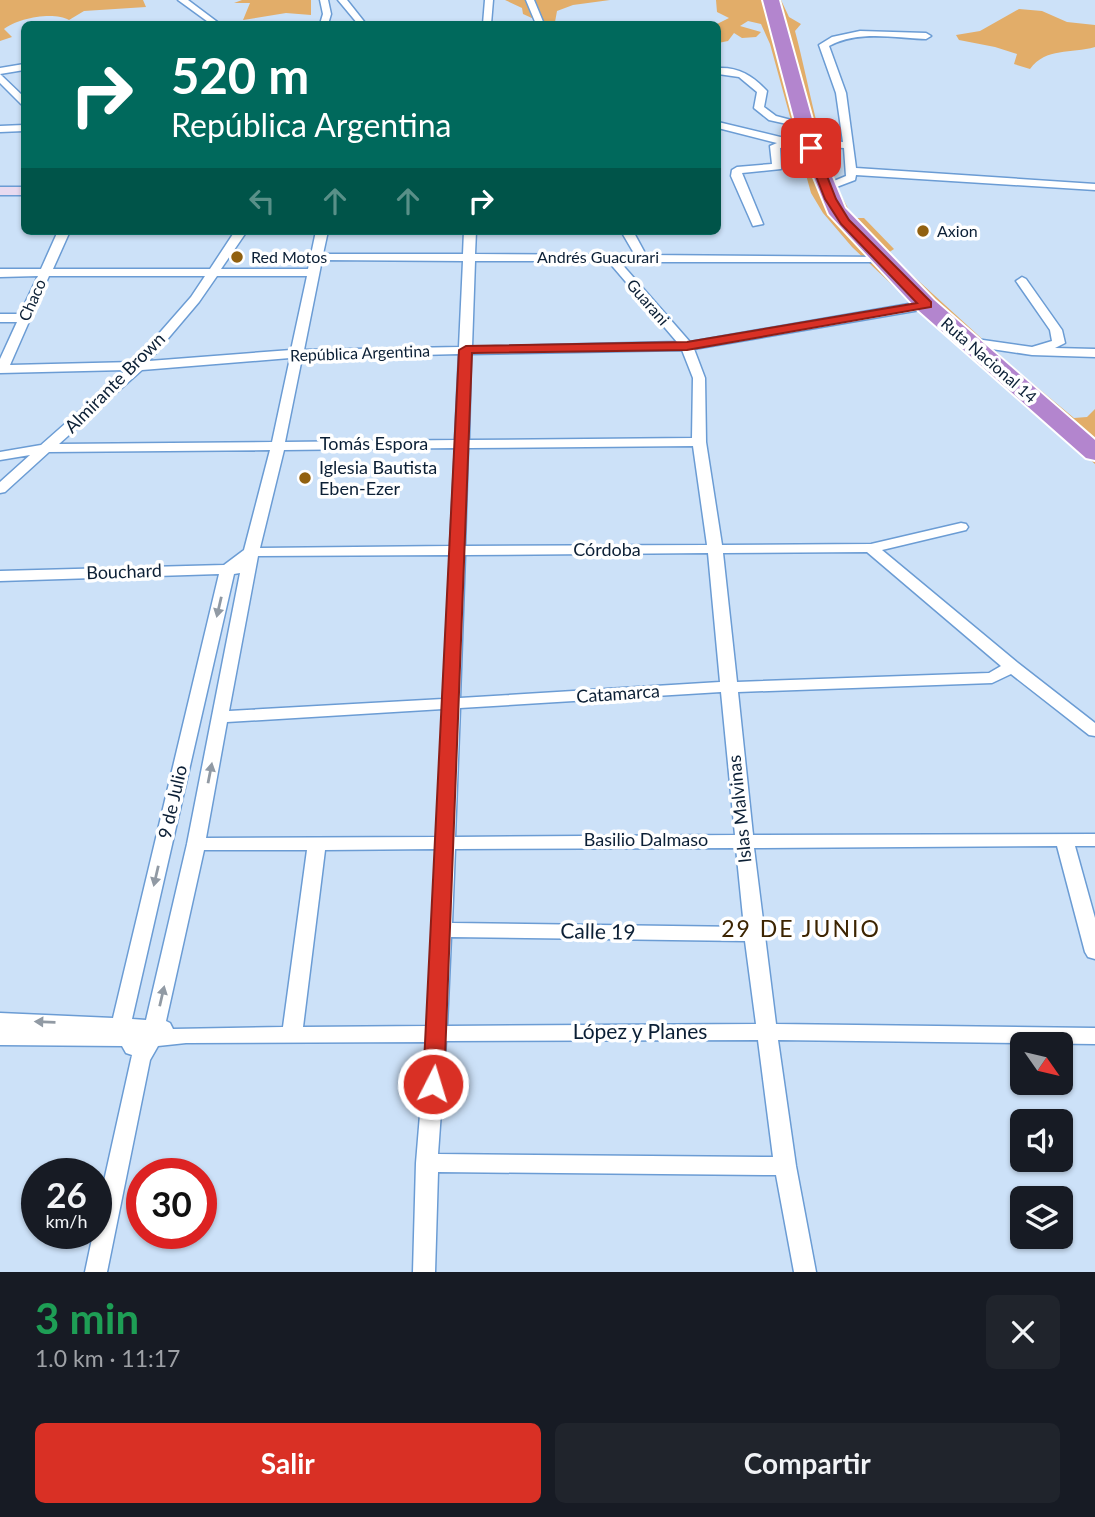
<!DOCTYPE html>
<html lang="es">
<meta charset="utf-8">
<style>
:root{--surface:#171b24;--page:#20242c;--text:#f1f3f6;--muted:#9ea1a6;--accent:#d93025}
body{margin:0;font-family:Lato,sans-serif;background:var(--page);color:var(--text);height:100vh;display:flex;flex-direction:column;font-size:26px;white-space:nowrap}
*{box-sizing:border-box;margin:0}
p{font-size:23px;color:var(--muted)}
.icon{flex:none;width:38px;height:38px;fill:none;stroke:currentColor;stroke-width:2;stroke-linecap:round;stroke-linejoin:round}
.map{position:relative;height:1272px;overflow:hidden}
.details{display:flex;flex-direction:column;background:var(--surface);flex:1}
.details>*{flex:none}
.top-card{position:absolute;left:21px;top:21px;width:700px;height:214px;border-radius:10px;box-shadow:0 2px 5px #0004;background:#00695c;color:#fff;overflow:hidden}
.needle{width:46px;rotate:124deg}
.buttons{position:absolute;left:1010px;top:1032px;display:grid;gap:14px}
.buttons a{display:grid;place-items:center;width:63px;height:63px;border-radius:10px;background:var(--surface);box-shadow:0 2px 5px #0004;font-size:35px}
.speed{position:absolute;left:21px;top:1158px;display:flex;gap:14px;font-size:35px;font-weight:700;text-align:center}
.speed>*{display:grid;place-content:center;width:91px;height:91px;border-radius:50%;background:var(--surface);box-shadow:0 2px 5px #0004;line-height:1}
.speed small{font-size:18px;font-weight:400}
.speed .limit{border:10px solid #d22;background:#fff;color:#111}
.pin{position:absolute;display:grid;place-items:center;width:60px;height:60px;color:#fff;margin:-30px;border-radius:14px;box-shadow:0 4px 10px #0006}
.me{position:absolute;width:77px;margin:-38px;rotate:5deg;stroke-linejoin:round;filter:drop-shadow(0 0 5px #0008)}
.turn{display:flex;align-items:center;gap:24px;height:147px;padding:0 35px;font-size:32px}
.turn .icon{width:91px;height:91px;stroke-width:2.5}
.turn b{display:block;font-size:49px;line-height:60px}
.lanes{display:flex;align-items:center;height:66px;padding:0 35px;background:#0003;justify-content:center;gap:35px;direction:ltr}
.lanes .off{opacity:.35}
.round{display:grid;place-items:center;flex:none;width:74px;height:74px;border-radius:10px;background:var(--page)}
.headline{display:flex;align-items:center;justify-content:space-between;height:119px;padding:0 35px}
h1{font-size:42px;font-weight:700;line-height:52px;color:#1e9e55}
.button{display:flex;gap:14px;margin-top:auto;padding:14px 35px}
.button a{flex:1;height:80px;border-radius:10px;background:var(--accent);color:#fff;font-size:28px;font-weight:700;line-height:80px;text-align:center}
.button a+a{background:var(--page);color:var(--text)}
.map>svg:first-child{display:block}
</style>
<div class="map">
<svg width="1095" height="1272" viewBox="0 0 1095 1272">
<rect width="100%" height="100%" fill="#cce1f8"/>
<path fill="#e2ad69" d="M0 0H143L146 7 84 11 69 20C54 11 17 18 4 29L12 37 0 41Z
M242 0H311V15L286 13 243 20 250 3H234Z
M505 0H610L573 5 557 11 555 22 559 24H535L534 19 523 14 522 8Z
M716 0H781L789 17 801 24 795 31C811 90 821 168 854 218H864L894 249 888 253 1014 368 1074 418 1087 417 1095 409V464L938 328 852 247 823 213 811 193 770 44 761 24 748 21 740 26 761 32 756 37 742 38 734 33 728 41 718 43 717 24 729 18 717 12Z
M1019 9 1042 11 1067 22 1095 25V47C1071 54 1046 47 1030 69L1014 64 1017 54 995 47 959 40 956 35 980 31Z"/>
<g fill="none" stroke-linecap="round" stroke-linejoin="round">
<defs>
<path id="street" d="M178 0H188L220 24H211Z
M320 0H328L331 14 328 24H320L323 14Z
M338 0H347L366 24H358Z
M485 0H493L491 24H483Z
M526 0H534L544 24H536Z
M860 31 926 33 931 36 926 39C894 38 859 30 829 46L846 93 856 168 1095 184V190L856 175 855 180 826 191 822 190V186L846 176 844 148 815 146V150L811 151 789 146 780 148 781 169 742 173 763 224 753 226 731 176 732 170 737 167 772 164 770 146 777 143 718 128V122L805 143 810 140 843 142 836 93 819 45 832 37Z
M24 64V70L0 74V68Z
M718 68C739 67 753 76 767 91L764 107 776 116 810 125 805 128 769 120 754 108 757 92 739 77 718 74Z
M0 74 24 97V105L21 104 0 83Z
M24 125V131L0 132V126Z
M58 231H70L53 269H210L235 231H247L221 269H308L316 231H328L323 254H463L464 231H476L475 254 635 255 621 231H633L646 255 883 257 885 259 879 262H620L690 342 926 301 932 305 926 309 694 349 705 378 706 442 722 545 871 544 961 523 966 524 968 527 966 530 882 550 1018 663 1095 723V736L1089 735 1011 674 992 683 738 692 753 835 1095 834V846H1075L1095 918V959L1088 957 1085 952 1057 846 754 848 776 1024 1095 1028V1044L778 1040 796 1166 816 1272H794L776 1175 438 1172 435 1272H413L416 1163 426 1042 186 1043 158 1046 150 1060 107 1272H85L93 1234H96V1217L132 1055 126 1053 122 1046 0 1045V1029H16H0V1013L113 1018 219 574 0 581V571L224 565 244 550 270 450 49 452 5 492 0 493V482L30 455 0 460V452L41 445 126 370 0 373V359L17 322H0V314H20L38 276 0 277V269H41ZM322 260 463 261 459 347 304 350ZM475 261H608L677 342 472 347ZM49 276H205L191 297 134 362 10 365ZM217 276H307L291 350 149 361 199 302ZM682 350 693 378 692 438 469 440 471 354ZM459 354 455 440 285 442 302 358ZM290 358 272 442 59 444 142 370ZM693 446 707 545 465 546 468 448ZM455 448 450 546 260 548 284 450ZM867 552 1001 666 989 673 737 682 723 553ZM708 553 720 682 460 698 465 555ZM450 555 443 699 229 711 258 556ZM240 573 187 844 146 1020 132 1019 234 574ZM721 692 735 835 455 837 460 708ZM443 709 437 837 206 838 227 722ZM736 848 744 927 452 923 455 849ZM437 849 427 1026 303 1027 325 850ZM204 850H307L283 1027 173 1029 170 1023 166 1021ZM451 937 745 941 756 1024 447 1026ZM758 1040 773 1157 438 1154 446 1041Z
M1022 277 1026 279 1062 330 1065 343 1055 348 1095 349V357L1032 355 965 345V339L969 338 1032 347 1052 341 1050 330 1016 281Z"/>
<path id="secondary" d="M0 187H24V195H0Z"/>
<path id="highway" d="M763 0H779L820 148 845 208 934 300 1095 440V460L1086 458 918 310 829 214 802 148Z"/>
</defs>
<use href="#street" stroke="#6b9cd4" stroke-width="3"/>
<use href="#secondary" stroke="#6b9cd4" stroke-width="3"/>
<use href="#highway" stroke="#fff" stroke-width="4"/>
<use href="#street" fill="#fff" fill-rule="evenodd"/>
<use href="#secondary" fill="#e8daf0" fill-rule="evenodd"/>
<use href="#highway" fill="#b385ce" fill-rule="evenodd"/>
</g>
<defs><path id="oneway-solid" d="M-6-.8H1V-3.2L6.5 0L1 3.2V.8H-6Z" transform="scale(1.75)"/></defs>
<g fill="#919aa4">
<use href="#oneway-solid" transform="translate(219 607) rotate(103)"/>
<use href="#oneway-solid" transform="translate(210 773) rotate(-79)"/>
<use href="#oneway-solid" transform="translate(156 876) rotate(103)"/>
<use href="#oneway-solid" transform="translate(162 996) rotate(-77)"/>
<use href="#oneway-solid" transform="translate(45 1022) rotate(-178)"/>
</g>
<path fill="#d93025" stroke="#8d1f18" stroke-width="2" d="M811 145 816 148 836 199 849 220 931 302V307L687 350 472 353 444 1084 441 1090H426L423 1084 459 350 466 346 687 342 917 303 841 224 825 199 805 148Z"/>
<g fill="#91600f" stroke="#fff" stroke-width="2.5">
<circle cx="923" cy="231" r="7"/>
<circle cx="237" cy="257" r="7"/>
<circle cx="305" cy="478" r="7"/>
</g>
<g text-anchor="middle" stroke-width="7" stroke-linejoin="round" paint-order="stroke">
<g font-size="16" fill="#0b1f35" stroke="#fff" text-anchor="start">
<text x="937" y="237">Axion</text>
<text x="251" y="263">Red Motos</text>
</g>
<g font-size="16" fill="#0b1f35" stroke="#fff">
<text x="598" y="263">Andrés Guacurari</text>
<text transform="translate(32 300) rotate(-66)" y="6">Chaco</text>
<text transform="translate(648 302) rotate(49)" y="6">Guarani</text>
<text transform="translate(360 353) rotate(-2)" y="6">República Argentina</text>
<text transform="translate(989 360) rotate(41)" y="6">Ruta Nacional 14</text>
</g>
<g font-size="18" fill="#0b1f35" stroke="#fff">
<text transform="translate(115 383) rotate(-45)" y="6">Almirante Brown</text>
<text x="374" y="450">Tomás Espora</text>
<text x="607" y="556">Córdoba</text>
<text transform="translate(124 572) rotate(-2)" y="6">Bouchard</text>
<text transform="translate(618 694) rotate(-4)" y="6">Catamarca</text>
<text transform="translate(173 802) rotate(-77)" y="6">9 de Julio</text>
<text transform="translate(740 809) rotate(-96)" y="6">Islas Malvinas</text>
<text x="646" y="846">Basilio Dalmaso</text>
</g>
<g font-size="18" fill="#0b1f35" stroke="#fff" text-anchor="start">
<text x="319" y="474">Iglesia Bautista<tspan x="319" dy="21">Eben-Ezer</tspan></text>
</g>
<g font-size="21" fill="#0b1f35" stroke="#fff">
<text transform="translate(598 932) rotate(1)" y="7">Calle 19</text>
<text x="640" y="1039">López y Planes</text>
</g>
<g font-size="23" letter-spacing="2" fill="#3c2401" stroke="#fff">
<text x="801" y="937">29 DE JUNIO</text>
</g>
</g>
</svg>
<div class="buttons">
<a><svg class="needle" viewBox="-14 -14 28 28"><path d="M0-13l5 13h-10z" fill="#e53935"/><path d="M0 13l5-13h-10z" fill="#9ea1a6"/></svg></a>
<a><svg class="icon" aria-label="sound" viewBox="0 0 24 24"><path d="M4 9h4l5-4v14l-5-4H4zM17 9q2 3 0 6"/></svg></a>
<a><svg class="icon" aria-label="layers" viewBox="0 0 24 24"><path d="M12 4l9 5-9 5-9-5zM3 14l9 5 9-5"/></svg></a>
</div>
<div class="speed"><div>26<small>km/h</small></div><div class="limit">30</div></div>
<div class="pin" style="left:811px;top:148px;background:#d93025"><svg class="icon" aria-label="arrive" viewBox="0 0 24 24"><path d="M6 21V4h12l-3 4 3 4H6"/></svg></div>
<svg class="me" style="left:433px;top:1084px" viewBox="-20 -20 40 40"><circle r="17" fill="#d93025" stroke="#fff" stroke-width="3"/><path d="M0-11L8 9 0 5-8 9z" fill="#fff"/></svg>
<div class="top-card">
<div class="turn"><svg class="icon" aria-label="right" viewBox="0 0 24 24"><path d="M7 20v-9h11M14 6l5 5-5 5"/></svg><div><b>520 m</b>República Argentina</div></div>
<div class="lanes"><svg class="icon off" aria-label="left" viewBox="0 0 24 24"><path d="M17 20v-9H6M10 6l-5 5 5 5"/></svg><svg class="icon off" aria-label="ahead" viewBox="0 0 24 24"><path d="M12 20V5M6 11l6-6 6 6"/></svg><svg class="icon off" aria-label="ahead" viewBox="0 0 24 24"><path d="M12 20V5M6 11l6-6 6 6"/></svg><svg class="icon" aria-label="right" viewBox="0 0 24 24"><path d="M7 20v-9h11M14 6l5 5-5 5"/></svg></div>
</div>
</div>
<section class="details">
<div class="headline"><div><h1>3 min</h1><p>1.0 km · 11:17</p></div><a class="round"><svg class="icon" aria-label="close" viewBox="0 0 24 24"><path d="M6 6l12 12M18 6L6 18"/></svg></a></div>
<div class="button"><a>Salir</a><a>Compartir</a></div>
</section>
